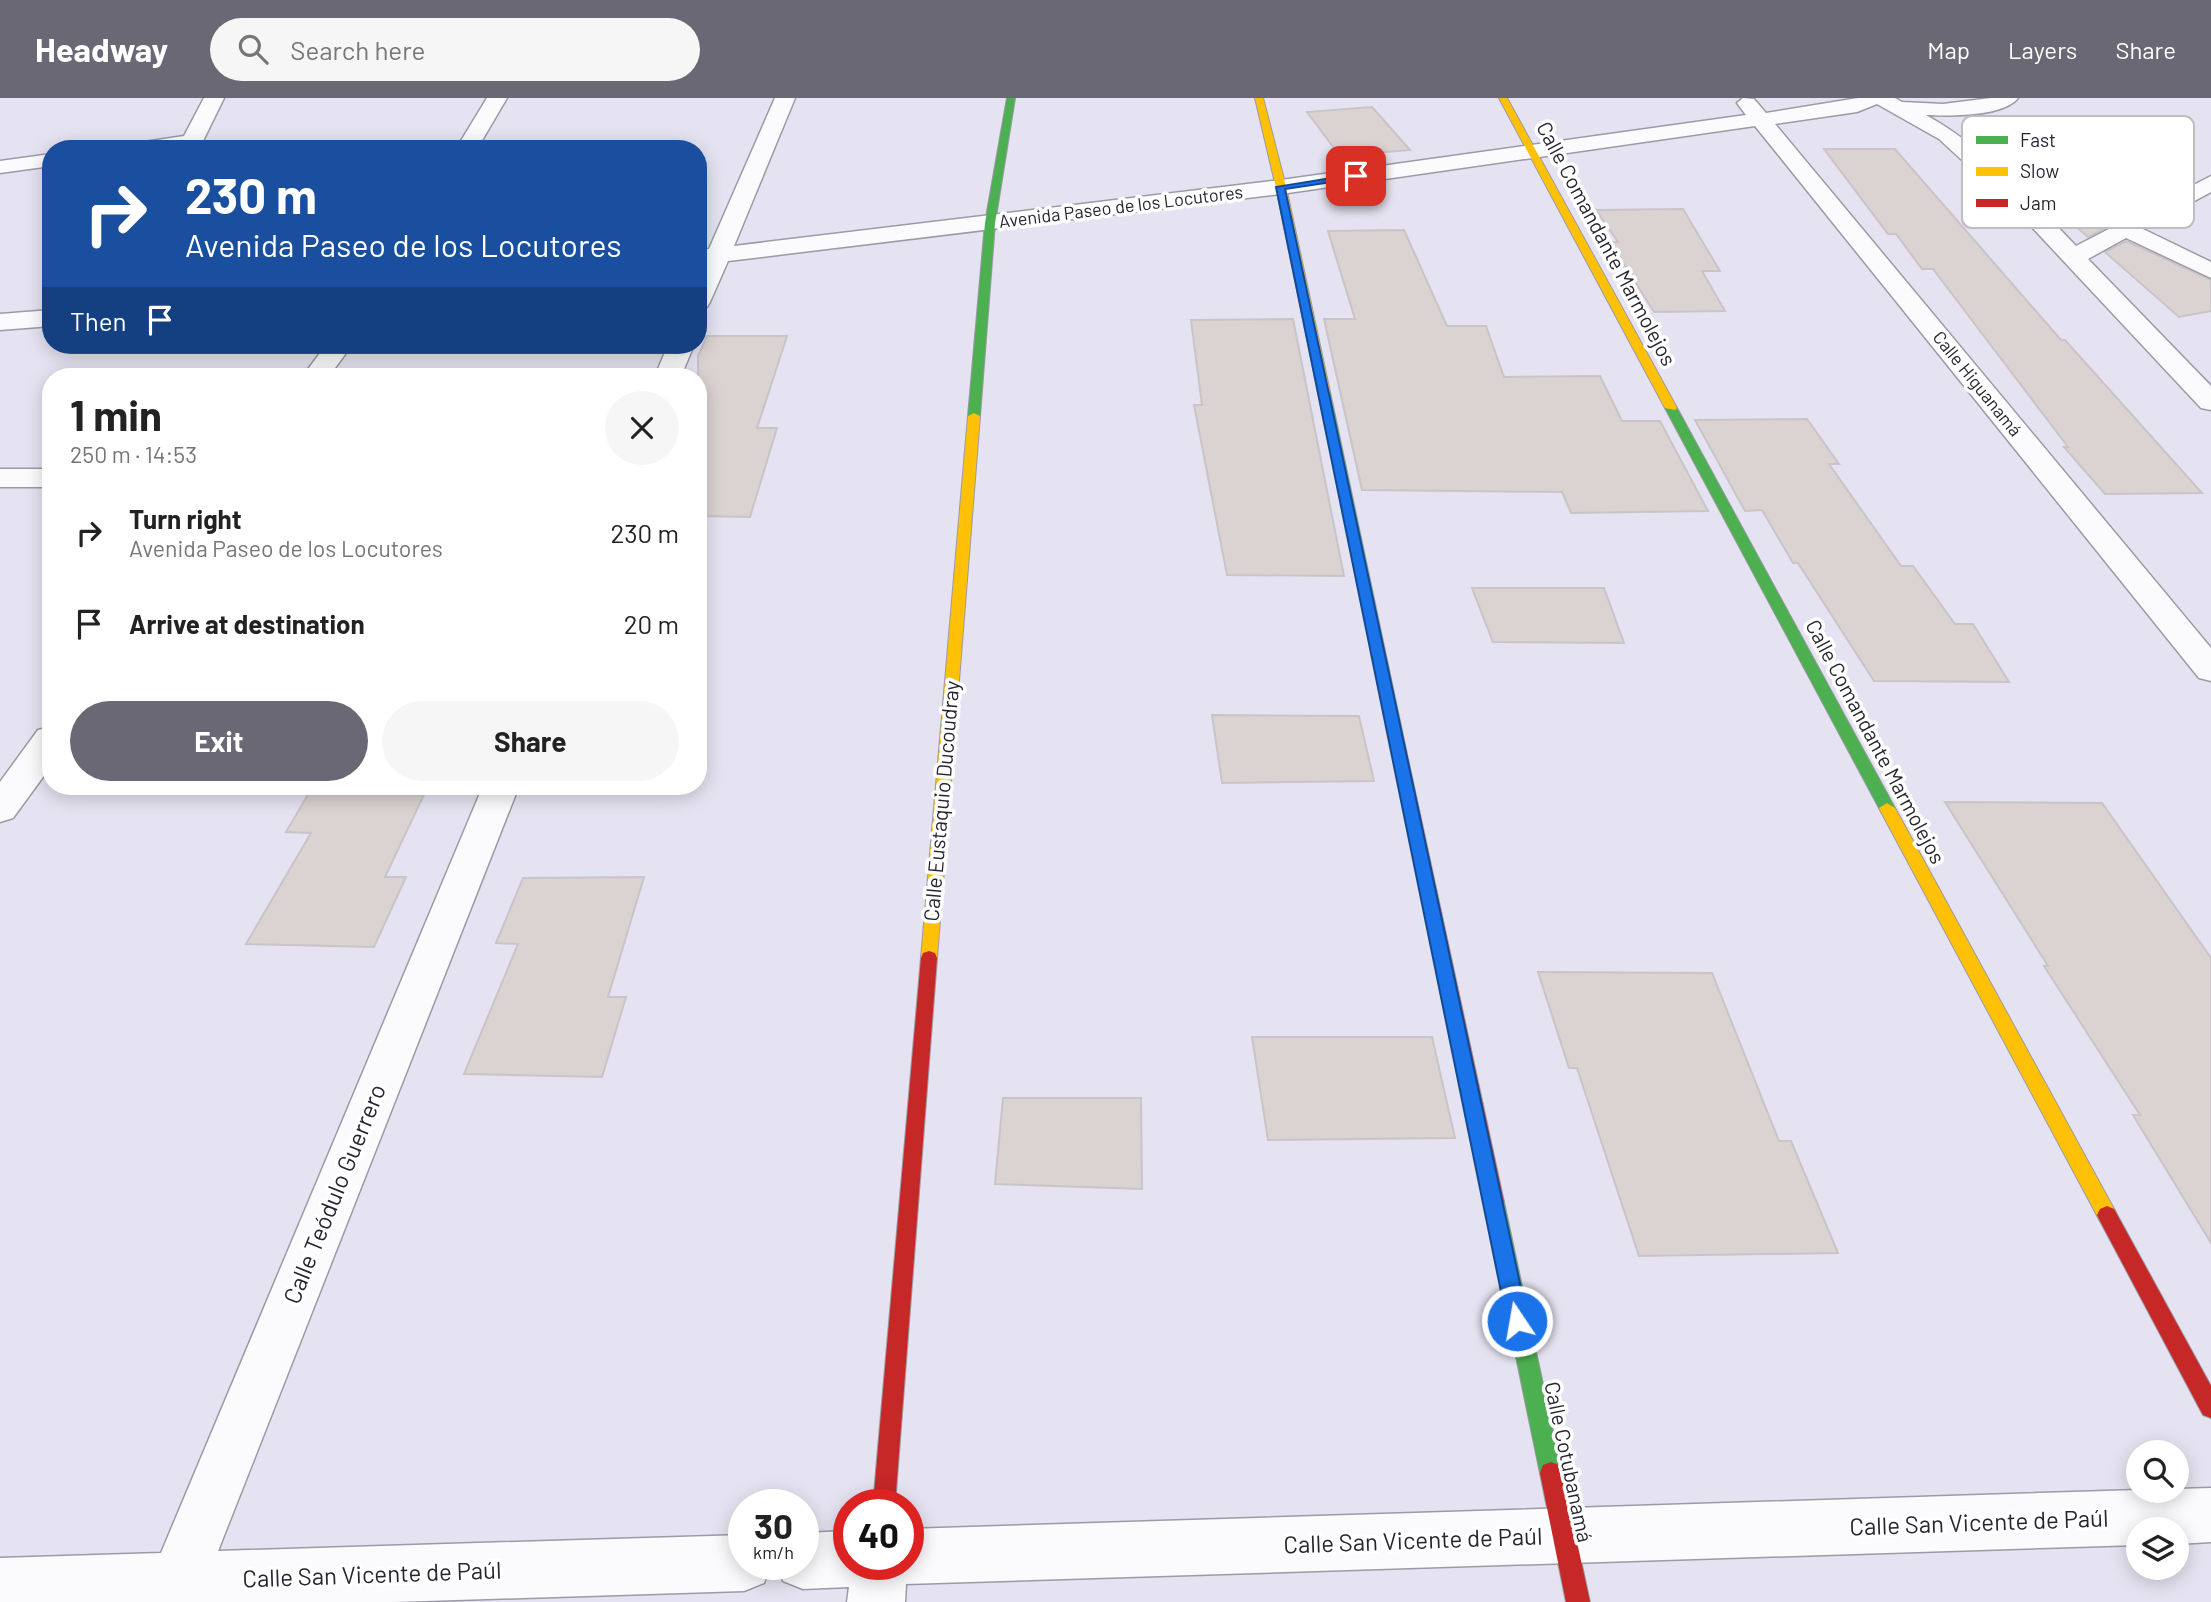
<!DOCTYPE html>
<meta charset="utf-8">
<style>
:root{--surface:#fff;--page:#f6f6f6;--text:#222;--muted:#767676;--accent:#6a6874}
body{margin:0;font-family:Barlow,sans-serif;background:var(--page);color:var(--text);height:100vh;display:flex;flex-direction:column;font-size:26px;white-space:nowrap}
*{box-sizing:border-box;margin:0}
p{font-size:23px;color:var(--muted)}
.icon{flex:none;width:38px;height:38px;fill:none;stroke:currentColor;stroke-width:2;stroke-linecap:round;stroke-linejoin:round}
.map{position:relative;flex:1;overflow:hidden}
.details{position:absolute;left:42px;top:270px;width:665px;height:427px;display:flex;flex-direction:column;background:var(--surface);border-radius:28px;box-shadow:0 4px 18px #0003}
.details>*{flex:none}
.banner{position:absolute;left:42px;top:42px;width:665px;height:214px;border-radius:28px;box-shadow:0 4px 18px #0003;background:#1a4fa0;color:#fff;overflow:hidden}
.controls{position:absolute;left:2126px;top:1342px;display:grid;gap:14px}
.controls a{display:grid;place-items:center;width:63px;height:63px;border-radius:50%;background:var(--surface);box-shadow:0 4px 18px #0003;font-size:35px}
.speed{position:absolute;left:728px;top:1391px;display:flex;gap:14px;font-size:35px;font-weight:700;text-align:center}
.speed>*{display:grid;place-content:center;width:91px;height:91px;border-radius:50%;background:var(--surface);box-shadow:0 4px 18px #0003;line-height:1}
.speed small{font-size:18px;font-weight:400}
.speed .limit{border:10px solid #d22;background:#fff;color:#111}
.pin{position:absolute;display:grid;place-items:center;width:60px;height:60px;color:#fff;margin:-30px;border-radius:14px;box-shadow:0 4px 10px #0006}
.me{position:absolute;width:77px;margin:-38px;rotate:348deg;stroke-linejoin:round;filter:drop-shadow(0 0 5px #0008)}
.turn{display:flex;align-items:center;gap:24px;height:147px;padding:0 28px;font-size:32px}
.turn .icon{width:91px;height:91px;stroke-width:2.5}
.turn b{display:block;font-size:49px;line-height:60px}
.then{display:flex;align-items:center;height:66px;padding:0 28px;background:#0003;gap:14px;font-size:26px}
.round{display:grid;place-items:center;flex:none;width:74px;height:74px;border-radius:37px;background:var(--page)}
.overview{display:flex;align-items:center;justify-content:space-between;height:119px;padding:0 28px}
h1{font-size:42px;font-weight:700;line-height:52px}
.cta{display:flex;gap:14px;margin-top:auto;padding:14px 28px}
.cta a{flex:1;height:80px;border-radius:42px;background:var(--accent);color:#fff;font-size:28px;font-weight:700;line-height:80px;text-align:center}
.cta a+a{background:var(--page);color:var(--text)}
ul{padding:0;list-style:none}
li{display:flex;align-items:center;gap:21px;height:91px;padding:0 28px}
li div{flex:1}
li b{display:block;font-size:26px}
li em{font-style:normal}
header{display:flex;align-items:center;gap:42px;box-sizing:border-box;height:98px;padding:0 35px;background:var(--accent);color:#fff}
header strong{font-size:33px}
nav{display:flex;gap:38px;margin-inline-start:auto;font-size:24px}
.search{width:490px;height:63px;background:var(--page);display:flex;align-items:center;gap:18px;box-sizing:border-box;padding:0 24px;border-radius:38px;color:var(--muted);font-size:26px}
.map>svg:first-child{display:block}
</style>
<header>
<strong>Headway</strong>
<div class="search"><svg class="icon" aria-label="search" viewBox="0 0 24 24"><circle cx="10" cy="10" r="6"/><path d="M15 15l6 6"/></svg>Search here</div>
<nav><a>Map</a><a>Layers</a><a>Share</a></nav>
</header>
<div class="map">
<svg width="2211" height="1504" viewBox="0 0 2211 1504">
<rect width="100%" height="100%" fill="#e5e3f1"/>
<path fill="#dbd2d2" stroke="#c8c4c7" stroke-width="2" d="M1372 9 1410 52 1340 58 1307 14Z
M1824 51H1895L2061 242H2065L2202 395 2105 396 2064 349H2068L1933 171H1922L1896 136H1888Z
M1683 111 1720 173H1702L1725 213 1654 214 1610 144H1618L1596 112Z
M2088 118 2109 128 2088 139 2079 131Z
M1404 132 1447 228H1486L1504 279 1600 278 1622 323H1660L1708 413 1571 415 1562 394 1362 392 1324 221H1355L1328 133Z
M2126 143 2211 182V213L2179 219 2105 154Z
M1293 221 1344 478 1227 477 1194 307H1202L1191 222Z
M707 238H787L757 330H777L750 419 698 418V258Z
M1807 321 1839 366H1829L1901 468H1913L1955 526H1973L2009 584 1874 583 1798 465H1793L1762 412 1745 413 1695 322Z
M1472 490H1604L1624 545 1493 544Z
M1212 617 1359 618 1374 683 1222 685Z
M313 688H428L385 779H406L374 849 246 846 311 735 286 734Z
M1945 704 2102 705 2211 860V1145L2133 1017H2140L2044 868H2048Z
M644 779 608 899H626L602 979 464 976 518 846 496 845 523 780Z
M1538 874 1712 875 1779 1043H1791L1838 1155 1639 1158 1577 970H1569Z
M1252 939H1432L1455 1040 1268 1042Z
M1003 1000H1141L1142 1091 995 1086Z"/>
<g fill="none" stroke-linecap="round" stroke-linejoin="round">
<defs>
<path id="street" d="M204 0H224L199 51H127L130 47 137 45 184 38Z
M487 0H507L477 51H456Z
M775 0H795L734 148 1281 82 1746 17 1737 5 1743 0 1754 1 1766 15 1858 0H1895L1902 4 1943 6 1991 0H2018C2003 19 1949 18 1926 17 1984 49 2031 101 2076 148L2211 78V94L2143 131 2211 164V180L2126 140 2088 161 2211 288V312L2201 310 2013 109 1939 41 1877 6 1857 14 1775 26 2211 550V583L2199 580 1755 28 1281 96 728 163 710 204 707 209 698 211V175L702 166H698V152L709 151Z
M51 56V68L0 75V63Z
M51 212V228L0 232V216Z
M326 247H352L329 278H303Z
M668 247H694L681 278H655Z
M0 371H51V389H0Z
M51 629V668L13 720 0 724V684L38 632Z
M483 688H519L218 1453 744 1437V1466H771L764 1485 744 1493 394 1504H0V1460L161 1455Z
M2211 1390V1444L2177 1446V1432H2138V1447L906 1486 905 1504H847L849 1489 803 1491 783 1483 776 1466H803V1435L849 1433V1466H908V1431L2138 1392 2177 1393V1391Z"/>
<path id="fast" d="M1007 0H1015L995 125 980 318 974 321 968 318 985 125Z
M1324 291 1330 294 1405 647 1398 652 1391 647 1318 294Z
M1671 307 1677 310 1895 710 1892 714 1887 715 1879 710 1665 310Z
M1494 1095 1501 1098 1504 1104 1562 1375 1559 1383 1551 1386 1543 1383 1540 1375 1484 1104 1487 1098Z"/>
<path id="slow" d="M1255 0H1263L1286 89 1330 294 1324 297 1318 294 1276 89Z
M1499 0H1507L1677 310 1675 312 1665 310Z
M974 315 980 318 937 860 935 865H923L921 860 968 318Z
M1887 705 1895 710 2114 1111 2117 1117 2114 1123 2107 1126 2100 1123 1879 710Z"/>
<path id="jam" d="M1398 642 1405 647 1504 1104 1501 1110 1494 1113 1487 1110 1484 1104 1391 647Z
M929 853 935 855 937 860 895 1407H873L921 860 923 855Z
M2107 1108 2114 1111 2211 1288V1320L2203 1317 2100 1123 2097 1117 2100 1111Z
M1551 1364 1559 1367 1562 1375 1590 1504H1566L1540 1375 1543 1367Z"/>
</defs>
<use href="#street" stroke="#9c9aa5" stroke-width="3"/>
<use href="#fast" stroke="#9c9aa5" stroke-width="2"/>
<use href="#slow" stroke="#9c9aa5" stroke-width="2"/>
<use href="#jam" stroke="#9c9aa5" stroke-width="2"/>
<use href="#street" fill="#fbfbfd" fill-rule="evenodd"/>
<use href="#fast" fill="#4caf50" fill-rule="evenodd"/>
<use href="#slow" fill="#ffc107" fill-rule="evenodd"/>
<use href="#jam" fill="#c62828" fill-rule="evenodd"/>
</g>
<path fill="#1a73e8" stroke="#114b97" stroke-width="2" d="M1356 76H1359V80L1285 91 1528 1223 1525 1230 1517 1233 1510 1230 1507 1223 1276 89Z"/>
<g text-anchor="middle" stroke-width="7" stroke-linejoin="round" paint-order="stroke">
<g font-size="18" fill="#272630" stroke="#fff">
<text transform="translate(1121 109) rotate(-7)" y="6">Avenida Paseo de los Locutores</text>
<text transform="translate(1977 286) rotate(51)" y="6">Calle Higuanamá</text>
</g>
<g font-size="21" fill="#272630" stroke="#fff">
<text transform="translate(1606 146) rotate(62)" y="7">Calle Comandante Marmolejos</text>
<text transform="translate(1875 644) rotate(62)" y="7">Calle Comandante Marmolejos</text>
<text transform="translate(942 703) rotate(-85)" y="7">Calle Eustaquio Ducoudray</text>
<text transform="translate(1568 1364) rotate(78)" y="7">Calle Cotubanamá</text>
</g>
<g font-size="24" fill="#272630" stroke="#fff">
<text transform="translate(335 1096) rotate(-68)" y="8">Calle Teódulo Guerrero</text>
<text transform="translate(1979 1425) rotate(-2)" y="8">Calle San Vicente de Paúl</text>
<text transform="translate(1413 1443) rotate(-2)" y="8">Calle San Vicente de Paúl</text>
<text transform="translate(372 1477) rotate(-2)" y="8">Calle San Vicente de Paúl</text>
</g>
</g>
<rect x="1962" y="18" width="232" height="112" rx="10" fill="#fff" stroke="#bebec1" stroke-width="2"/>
<rect x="1976" y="38" width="32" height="8" fill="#4caf50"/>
<rect x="1976" y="69" width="32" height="9" fill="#ffc107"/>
<rect x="1976" y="101" width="32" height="8" fill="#c62828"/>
<g font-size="19" fill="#272630">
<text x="2020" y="49">Fast</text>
<text x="2020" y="80">Slow</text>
<text x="2020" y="112">Jam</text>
</g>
</svg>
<div class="controls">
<a><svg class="icon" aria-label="search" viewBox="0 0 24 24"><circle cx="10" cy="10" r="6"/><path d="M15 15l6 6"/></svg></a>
<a><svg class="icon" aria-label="layers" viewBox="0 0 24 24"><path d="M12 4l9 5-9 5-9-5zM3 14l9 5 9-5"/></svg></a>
</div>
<div class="speed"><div>30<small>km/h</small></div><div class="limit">40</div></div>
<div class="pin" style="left:1356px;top:78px;background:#d93025"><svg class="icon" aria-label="arrive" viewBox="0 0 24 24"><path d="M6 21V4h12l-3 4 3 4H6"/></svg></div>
<svg class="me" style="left:1517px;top:1223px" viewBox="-20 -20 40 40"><circle r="17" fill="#1a73e8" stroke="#fff" stroke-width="3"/><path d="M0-11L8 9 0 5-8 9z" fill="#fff"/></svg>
<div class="banner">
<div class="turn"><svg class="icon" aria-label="right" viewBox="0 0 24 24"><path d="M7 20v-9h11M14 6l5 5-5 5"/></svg><div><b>230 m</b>Avenida Paseo de los Locutores</div></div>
<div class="then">Then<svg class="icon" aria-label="arrive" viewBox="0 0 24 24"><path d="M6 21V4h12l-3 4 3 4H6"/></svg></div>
</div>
<section class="details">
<div class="overview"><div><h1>1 min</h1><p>250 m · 14:53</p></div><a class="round"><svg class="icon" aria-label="close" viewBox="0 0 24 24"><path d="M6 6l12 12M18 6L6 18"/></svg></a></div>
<ul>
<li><svg class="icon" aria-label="right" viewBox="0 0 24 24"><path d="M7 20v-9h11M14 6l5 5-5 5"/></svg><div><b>Turn right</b><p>Avenida Paseo de los Locutores</p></div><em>230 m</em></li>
<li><svg class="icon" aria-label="arrive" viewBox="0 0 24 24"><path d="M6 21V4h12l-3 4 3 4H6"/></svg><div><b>Arrive at destination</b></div><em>20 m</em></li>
</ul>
<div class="cta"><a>Exit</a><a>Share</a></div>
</section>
</div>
